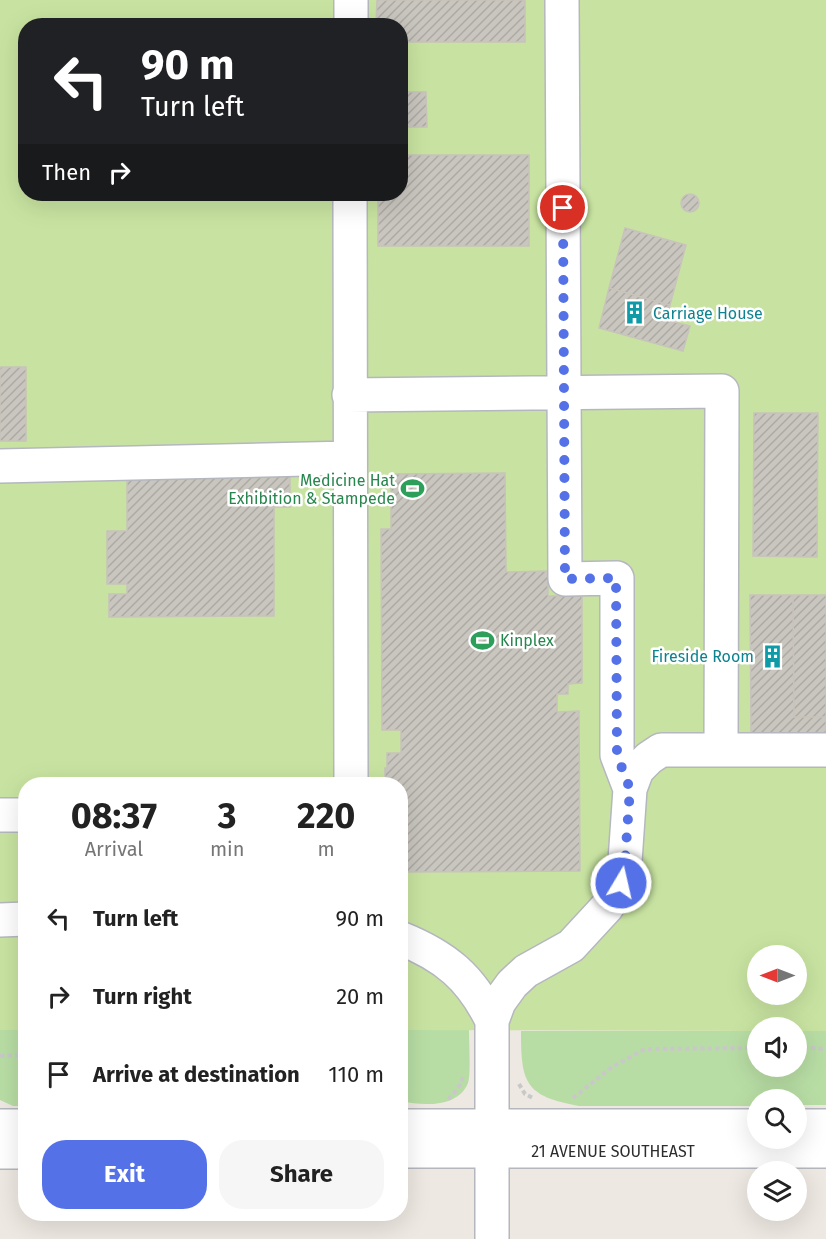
<!DOCTYPE html>
<style>
:root{--surface:#fff;--page:#f6f6f6;--text:#222;--muted:#767676;--accent:#5471e7}
body{margin:0;font-family:"Fira Sans",sans-serif;background:var(--page);color:var(--text);height:100vh;display:flex;flex-direction:column;font-size:22px;white-space:nowrap}
*{box-sizing:border-box;margin:0}
p{font-size:20px;color:var(--muted)}
.icon{flex:none;width:33px;height:33px;fill:none;stroke:currentColor;stroke-width:2;stroke-linecap:round;stroke-linejoin:round}
.map{position:relative;flex:1;overflow:hidden}
.side{position:absolute;left:18px;top:777px;width:390px;height:444px;display:flex;flex-direction:column;background:var(--surface);border-radius:24px;box-shadow:0 6px 24px #0002}
.side>*{flex:none}
.top-card{position:absolute;left:18px;top:18px;width:390px;height:183px;border-radius:24px;box-shadow:0 6px 24px #0002;background:#202124;color:#fff;overflow:hidden}
.needle{width:39px;rotate:270deg}
.tools{position:absolute;left:747px;top:945px;display:grid;gap:12px}
.tools a{display:grid;place-items:center;width:60px;height:60px;border-radius:50%;background:var(--surface);box-shadow:0 6px 24px #0002;font-size:30px}
.pin{position:absolute;display:grid;place-items:center;width:51px;height:51px;color:#fff;margin:-26px;border:3px solid #fff;border-radius:50%;box-shadow:0 2px 6px #0007}
.me{position:absolute;width:66px;margin:-33px;rotate:9deg;stroke-linejoin:round;filter:drop-shadow(0 0 4px #0008)}
.turn{display:flex;align-items:center;gap:21px;height:126px;padding:0 24px;font-size:27px}
.turn .icon{width:78px;height:78px;stroke-width:2.5}
.turn b{display:block;font-size:42px;line-height:51px}
.then{display:flex;align-items:center;height:57px;padding:0 24px;background:#0003;gap:12px;font-size:22px}
.eta{display:flex;justify-content:space-evenly;align-items:center;height:102px;text-align:center}
.eta b{font-size:36px;font-weight:700;line-height:42px}
.action{display:flex;gap:12px;margin-top:auto;padding:12px 24px}
.action a{flex:1;height:69px;border-radius:24px;background:var(--accent);color:#fff;font-size:24px;font-weight:700;line-height:69px;text-align:center}
.action a+a{background:var(--page);color:var(--text)}
ul{padding:0;list-style:none}
li{display:flex;align-items:center;gap:18px;height:78px;padding:0 24px}
li div{flex:1}
li b{display:block;font-size:22px}
li em{font-style:normal}
.map>svg:first-child{display:block}
</style>
<div class="map">
<svg width="826" height="1239" viewBox="0 0 826 1239">
<defs>
<pattern id="building-hatch" width="6" height="6" patternUnits="userSpaceOnUse" patternTransform="scale(1.5)"><rect width="6" height="6" fill="#c9c6bf"/><path d="M-1 1l2-2M0 6l6-6M5 7l2-2" fill="none" stroke="#adaaa4"/></pattern>
</defs>
<rect width="100%" height="100%" fill="#ede8e1"/>
<path fill="#b8dda4" d="M0 1030H25V1106H13L0 1100Z
M401 1030H469C469 1041 471 1075 468 1083 458 1108 423 1106 401 1101Z
M521 1031H757L758 1066H796L797 1031H826V1105H797L796 1100H758L757 1106H579C525 1096 521 1083 521 1031Z"/>
<path fill="#c8e3a1" fill-rule="evenodd" d="M0 0H826V1031H797L796 1028H758L757 1031 401 1030 400 784H26L25 1030H0ZM26 26H400V194H26ZM758 956H796V994H758Z"/>
<path fill="url(#building-hatch)" stroke="#c8c3bb" stroke-width="1.5" d="M377 0H525V42H400V26H376Z
M400 92H426L427 127H400Z
M400 155H529V246H378V194H400Z
M681 203a9 9 0 1 1 18 0a9 9 0 1 1-18 0Z
M625 228 686 245 670 305 609 288Z
M609 288 670 305 666 320 690 326 683 351 599 328Z
M0 367H26V441H0Z
M754 413H818L817 557 753 556Z
M505 473 506 572 548 571V596H582V683L568 684V694H557V712L579 711 580 871 400 872V784H385V768H387V753H401V730H382L381 529H391V474Z
M290 474V507H274V616L109 617V594H127V584H107V531H127V475Z
M750 595H793L794 717H826V735H751Z
M793 595H826V717H794Z"/>
<g fill="none" stroke-linecap="round" stroke-linejoin="round">
<defs>
<path id="minor" d="M562 0 565 579 617 578V755L630 789
M351 26V0
M350 194 351 784
M349 395 722 391 721 750
M0 466 349 458
M0 815H26
M0 920 26 919
M400 938C445 956 471 977 492 1021
M0 1126H26
M400 1126H758
M796 1126H826
M400 1151H826
M0 1152H26
M492 1239V1021L499 1002 512 984 526 971 571 946 607 907 621 883 625 861 630 789 637 770 649 758 661 750H826"/>
</defs>
<use href="#minor" stroke="#b5b7bf" stroke-width="36"/>
<path stroke="#c8c8c8" stroke-width="4" stroke-dasharray="4.5 3" stroke-linecap="butt" d="M796 1047 826 1049
M0 1056 26 1055
M519 1084 525 1094 533 1098
M573 1098 612 1067 645 1049 758 1048
M448 1099C454 1094 462 1084 463 1076"/>
<use href="#minor" stroke="#fff" stroke-width="33"/>
</g>
<g fill="none" stroke-linecap="round" stroke-linejoin="round">
<path stroke="#5471e7" stroke-width="10" stroke-dasharray="0 18" d="M563 208 565 579 616 578 617 755 630 789 625 861 621 883"/>
</g>
<defs>
<symbol id="building-bare" viewBox="-9 -9 18 18"><path d="M-4-6H4V6H1V3H-1V6H-4ZM-2.5-4.3h1.7v1.8h-1.7ZM.8-4.3h1.7v1.8H.8ZM-2.5-1h1.7V.8h-1.7ZM.8-1h1.7V.8H.8Z" fill="#0f9aa8" stroke="#fff" stroke-width="2.5" paint-order="stroke"/></symbol>
<symbol id="stadium-bare" viewBox="-9 -9 18 18"><path d="M0-5a6.5 5 0 1 0 0 10a6.5 5 0 1 0 0-10ZM-3.5-1.8h7v3.6h-7Z" fill="#2e9e5b" stroke="#fff" stroke-width="2.5" paint-order="stroke"/></symbol>
</defs>
<g fill-rule="evenodd">
<use href="#building-bare" x="618" y="296" width="33" height="33"/>
<use href="#stadium-bare" x="396" y="472" width="33" height="33"/>
<use href="#stadium-bare" x="466" y="624" width="33" height="33"/>
<use href="#building-bare" x="756" y="640" width="33" height="33"/>
</g>
<g text-anchor="middle" stroke-width="5" stroke-linejoin="round" paint-order="stroke">
<g font-size="16" fill="#0d838f" stroke="#fff" text-anchor="start">
<text x="653" y="319">Carriage House</text>
<text x="754" y="662" text-anchor="end">Fireside Room</text>
</g>
<g font-size="16" fill="#27864d" stroke="#fff" text-anchor="end">
<text x="395" y="486">Medicine Hat<tspan x="395" dy="18">Exhibition &amp; Stampede</tspan></text>
<text x="500" y="646" text-anchor="start">Kinplex</text>
</g>
<g font-size="16" fill="#2d2d2d" stroke="#fff">
<text x="613" y="1157">21 AVENUE SOUTHEAST</text>
</g>
</g>
</svg>
<div class="tools">
<a><svg class="needle" viewBox="-14 -14 28 28"><path d="M0-13l5 13h-10z" fill="#e53935"/><path d="M0 13l5-13h-10z" fill="#767676"/></svg></a>
<a><svg class="icon" aria-label="sound" viewBox="0 0 24 24"><path d="M4 9h4l5-4v14l-5-4H4zM17 9q2 3 0 6"/></svg></a>
<a><svg class="icon" aria-label="search" viewBox="0 0 24 24"><circle cx="10" cy="10" r="6"/><path d="M15 15l6 6"/></svg></a>
<a><svg class="icon" aria-label="layers" viewBox="0 0 24 24"><path d="M12 4l9 5-9 5-9-5zM3 14l9 5 9-5"/></svg></a>
</div>
<div class="pin" style="left:563px;top:208px;background:#d93025"><svg class="icon" aria-label="arrive" viewBox="0 0 24 24"><path d="M6 21V4h12l-3 4 3 4H6"/></svg></div>
<svg class="me" style="left:621px;top:883px" viewBox="-20 -20 40 40"><circle r="17" fill="#5471e7" stroke="#fff" stroke-width="3"/><path d="M0-11L8 9 0 5-8 9z" fill="#fff"/></svg>
<div class="top-card">
<div class="turn"><svg class="icon" aria-label="left" viewBox="0 0 24 24"><path d="M17 20v-9H6M10 6l-5 5 5 5"/></svg><div><b>90 m</b>Turn left</div></div>
<div class="then">Then<svg class="icon" aria-label="right" viewBox="0 0 24 24"><path d="M7 20v-9h11M14 6l5 5-5 5"/></svg></div>
</div>
<section class="side">
<div class="eta">
<div><b>08:37</b><p>Arrival</p></div>
<div><b>3</b><p>min</p></div>
<div><b>220</b><p>m</p></div>
</div>
<ul>
<li><svg class="icon" aria-label="left" viewBox="0 0 24 24"><path d="M17 20v-9H6M10 6l-5 5 5 5"/></svg><div><b>Turn left</b></div><em>90 m</em></li>
<li><svg class="icon" aria-label="right" viewBox="0 0 24 24"><path d="M7 20v-9h11M14 6l5 5-5 5"/></svg><div><b>Turn right</b></div><em>20 m</em></li>
<li><svg class="icon" aria-label="arrive" viewBox="0 0 24 24"><path d="M6 21V4h12l-3 4 3 4H6"/></svg><div><b>Arrive at destination</b></div><em>110 m</em></li>
</ul>
<div class="action"><a>Exit</a><a>Share</a></div>
</section>
</div>
